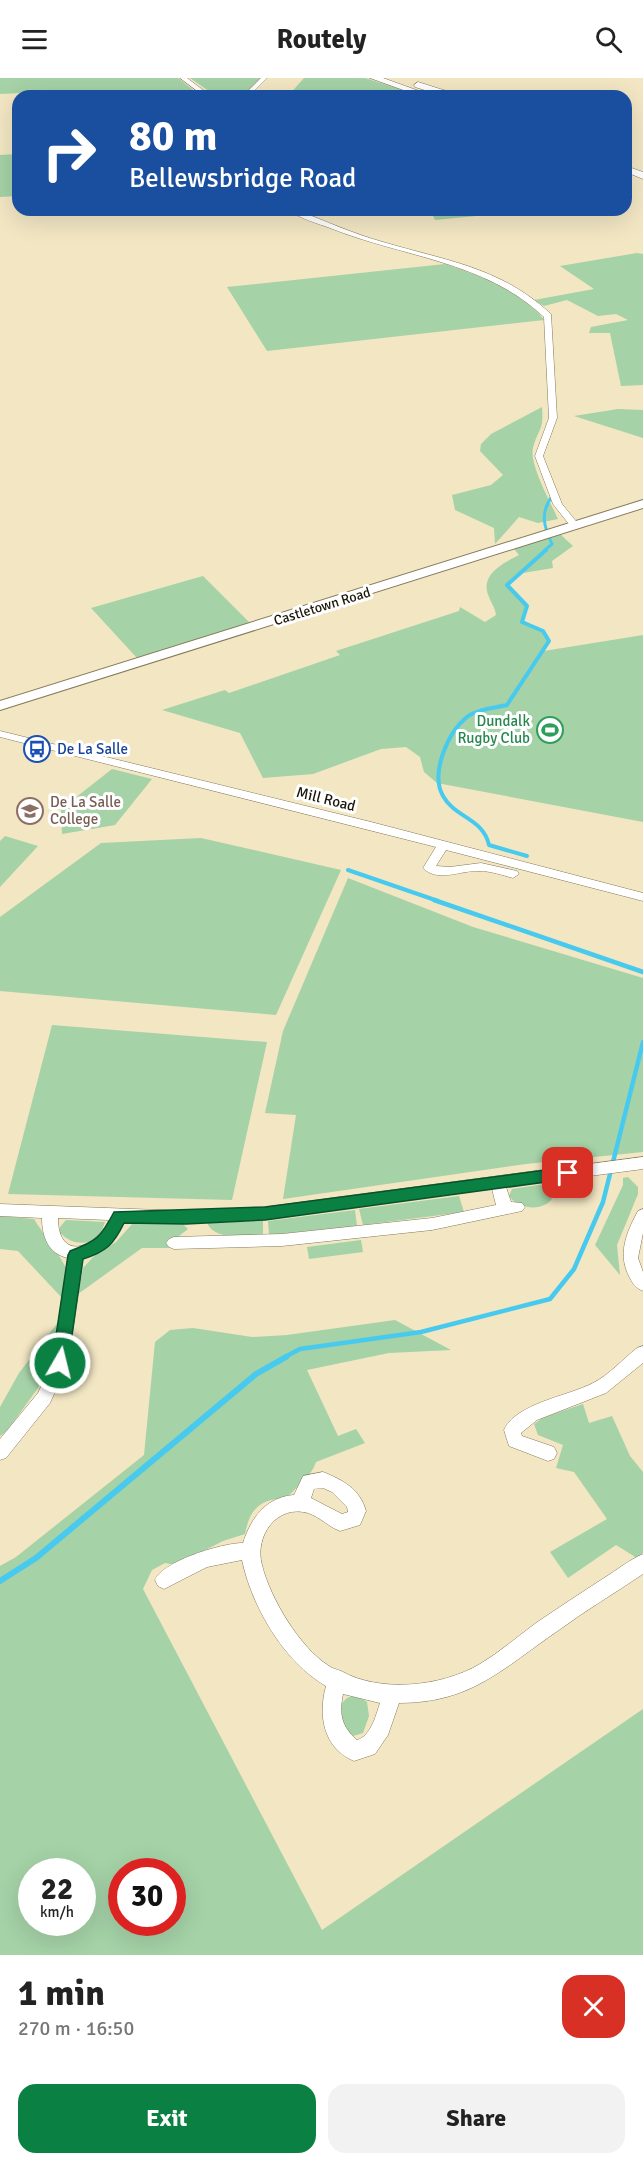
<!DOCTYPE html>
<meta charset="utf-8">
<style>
:root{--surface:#fff;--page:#f2f2f2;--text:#222;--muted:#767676;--accent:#0b8043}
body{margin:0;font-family:Signika,sans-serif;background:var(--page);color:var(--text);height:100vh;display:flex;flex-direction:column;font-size:22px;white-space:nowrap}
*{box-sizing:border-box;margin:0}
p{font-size:20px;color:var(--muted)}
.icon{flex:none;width:33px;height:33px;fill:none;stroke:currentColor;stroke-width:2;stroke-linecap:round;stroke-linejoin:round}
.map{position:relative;height:1877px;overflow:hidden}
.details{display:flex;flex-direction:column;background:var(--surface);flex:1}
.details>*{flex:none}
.banner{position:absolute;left:12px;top:12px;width:620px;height:126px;border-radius:18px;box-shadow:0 6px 24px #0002;background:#1a4fa0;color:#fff;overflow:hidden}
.speed{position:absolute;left:18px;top:1780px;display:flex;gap:12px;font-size:30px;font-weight:700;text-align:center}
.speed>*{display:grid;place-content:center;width:78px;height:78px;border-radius:50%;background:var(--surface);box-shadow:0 6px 24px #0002;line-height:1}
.speed small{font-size:15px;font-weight:400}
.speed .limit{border:9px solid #d22;background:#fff;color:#111}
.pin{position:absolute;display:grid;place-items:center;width:51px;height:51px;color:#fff;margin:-26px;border-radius:12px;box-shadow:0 3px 9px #0006}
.me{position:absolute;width:66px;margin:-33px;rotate:8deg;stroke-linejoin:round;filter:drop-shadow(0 0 4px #0008)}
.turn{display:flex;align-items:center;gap:21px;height:126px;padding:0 18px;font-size:27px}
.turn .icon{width:78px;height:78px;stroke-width:2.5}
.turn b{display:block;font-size:42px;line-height:51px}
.round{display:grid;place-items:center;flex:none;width:63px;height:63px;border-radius:18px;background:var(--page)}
.overview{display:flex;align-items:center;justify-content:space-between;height:102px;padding:0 18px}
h1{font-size:36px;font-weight:700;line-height:45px}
.button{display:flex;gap:12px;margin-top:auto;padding:12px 18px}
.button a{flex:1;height:69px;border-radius:18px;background:var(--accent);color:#fff;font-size:24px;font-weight:700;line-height:69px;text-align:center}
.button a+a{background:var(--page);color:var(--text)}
header{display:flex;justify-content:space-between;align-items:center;height:78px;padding:0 18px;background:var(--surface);font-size:27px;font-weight:700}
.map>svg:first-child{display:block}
</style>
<header><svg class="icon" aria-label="menu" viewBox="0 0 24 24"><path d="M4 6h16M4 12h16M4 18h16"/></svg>Routely<svg class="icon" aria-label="search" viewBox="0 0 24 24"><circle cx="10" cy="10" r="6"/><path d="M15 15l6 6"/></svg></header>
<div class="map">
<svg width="643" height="1877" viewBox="0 0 643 1877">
<rect width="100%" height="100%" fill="#f2e6c3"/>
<path fill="#a5d2a7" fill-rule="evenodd" d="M0 0H178L201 18H66V13L0 16Z
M190 0H260L242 18H216Z
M304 0H365L421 18H288Z
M18 76V118L0 119V77Z
M430 132H538L435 142Z
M637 175 643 176V307L621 308 610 255H589L591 249 628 242 616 236 598 238 567 222 544 228 534 222 594 211 560 188Z
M445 186C479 198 522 211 544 242L267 273 227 209Z
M542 329C544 354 538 350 533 370 529 386 551 425 558 441L538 445 519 439 495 466 494 450 455 432 452 417 491 407 503 397 480 373 481 366 491 356Z
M618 331 643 332V360L574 338Z
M560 456 573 468 552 483 553 490 517 496 507 508 527 528 522 544 543 553 549 563 544 573 643 557V744L437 705 424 694 420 679 406 669 381 671 313 696 263 700 240 655 162 632 225 612 229 615 340 577 336 573 459 533 460 529 485 544 496 537C495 529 491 525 489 519 479 497 503 485 519 477L514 471Z
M203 498 250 545 137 580 91 530Z
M112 691 152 701 115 747 62 756 61 731Z
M5 758 38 768 0 809V763Z
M201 760 341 792 276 937 0 913V839L101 765Z
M348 800 473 849 643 900V1074L526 1086 283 1121 296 1037 265 1035 283 953Z
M52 947 267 964 232 1122 8 1116Z
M628 1099 638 1109V1116L617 1167 620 1197 595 1167 623 1107V1100Z
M545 1106 552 1121C542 1134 518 1131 509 1118L512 1111Z
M459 1118 464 1134 363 1147 359 1131Z
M355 1132 357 1148 269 1157 268 1143Z
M0 1138 34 1141C40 1152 69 1188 68 1197 68 1204 64 1213 62 1220L18 1173 0 1171Z
M66 1142 105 1144 99 1160C84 1167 73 1167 60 1155V1149Z
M263 1143V1157C247 1157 216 1164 207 1145Z
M133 1145H182L188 1151 175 1161 173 1170H142L78 1216 83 1190 96 1176 116 1164Z
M361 1162 363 1174 309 1181 307 1169Z
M395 1242 451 1272 389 1275 307 1292 338 1358 356 1351 365 1365 316 1384C311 1400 297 1407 287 1420 260 1421 250 1430 245 1456L223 1463 176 1487 165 1485 152 1492 143 1511 322 1852 643 1631V1877H0V1488L16 1479 144 1377 155 1264 170 1252 193 1250 252 1259 287 1257ZM32 1794H82V1845H32ZM122 1794H172V1845H122Z
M59 1243 49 1289 38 1310 7 1353 0 1358V1329L19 1295Z
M583 1326 589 1345 612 1338 630 1378 643 1394V1475L637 1480 616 1467 568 1500 550 1474 607 1441 574 1394 556 1390 563 1367 538 1357 534 1346 544 1339Z
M356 1617 367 1624 369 1638 363 1655 353 1658 343 1652 339 1628 347 1620Z"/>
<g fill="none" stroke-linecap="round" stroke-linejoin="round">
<path stroke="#48caef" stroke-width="3" d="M544 473 552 466C543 447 540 434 553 417"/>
<path stroke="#48caef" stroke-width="4" d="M527 778 489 767C483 740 455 740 443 718 430 695 448 654 467 639 478 631 494 630 507 627L549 563 543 553 522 544 527 528 507 507 546 472
M348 792 438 823"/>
<path stroke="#48caef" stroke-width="4.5" d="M434 822 643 894
M283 1280 300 1271 421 1254 550 1221 574 1191 603 1124 643 964"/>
<path stroke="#48caef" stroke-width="6" d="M0 1503 36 1480 256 1296 286 1279"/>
<defs>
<path id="minor" d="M180 0H187L211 18H204Z
M261 0H267L249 18H243Z
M288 132H297C325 143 354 156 383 164 447 183 500 189 551 236L557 340 543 378 562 426 580 448 578 450H572L553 426 535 378 549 340 544 239C485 183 402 179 330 150 316 145 299 140 288 132Z
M0 653 371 744 643 815V823L446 772 436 788 450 789 481 785 517 793 519 796 513 800C502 797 491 793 479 793 461 792 438 805 423 790L436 769 0 659Z
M643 1079V1091L506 1109 511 1124 522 1125 525 1129 522 1133 432 1152 282 1168 174 1171 169 1169 166 1165 169 1161 174 1159 282 1156 432 1140 496 1127 492 1111 265 1141 186 1145 124 1143C116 1162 105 1175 83 1180L68 1285 50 1325 6 1380 0 1382V1361L38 1315 52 1285 68 1180C48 1176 42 1158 42 1140L0 1138V1126L186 1133 265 1129ZM58 1140 109 1142C96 1171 58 1184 58 1140Z
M643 1131V1155L638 1180 643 1194V1213C636 1210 633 1206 630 1200 617 1177 626 1155 638 1133Z
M643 1268V1285L606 1315 537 1342 521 1355 522 1358 554 1369 557 1375 554 1381 548 1383 509 1368 504 1352C516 1325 569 1318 593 1305 609 1297 623 1281 637 1270Z
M323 1394C343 1402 360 1411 366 1433L360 1447 340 1453C329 1449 320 1439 308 1435 277 1426 254 1458 262 1487 270 1520 300 1570 329 1588 333 1591 336 1591 341 1593 380 1615 441 1609 480 1586 500 1574 517 1559 536 1545 558 1530 581 1515 604 1500 617 1492 629 1482 643 1476V1496C615 1515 586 1532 559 1552 503 1590 472 1625 399 1625L388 1657 375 1676 354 1683C323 1670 318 1637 326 1608 284 1584 252 1529 242 1482L207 1489 164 1511 158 1508 155 1502C163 1483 222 1465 243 1465 251 1440 266 1419 294 1417L303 1398ZM323 1410 332 1414 347 1429 348 1434 342 1436 311 1420 314 1411ZM343 1616 380 1625C376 1637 371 1658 357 1662 341 1648 339 1636 343 1616Z"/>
<path id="major" d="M643 422V430L0 632V623Z"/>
<path id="highway" d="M370 0H383L433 18H420Z
M418 4 456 16 457 18H444L415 9 414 7Z
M626 88 643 94V101L626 94Z"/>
</defs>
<use href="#minor" stroke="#847959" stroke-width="1"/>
<use href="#major" stroke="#847959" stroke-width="2"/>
<use href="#highway" stroke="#847959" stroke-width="1"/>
<use href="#minor" fill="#fff" fill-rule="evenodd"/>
<use href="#major" fill="#fff" fill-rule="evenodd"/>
<use href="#highway" fill="#fff" fill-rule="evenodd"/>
</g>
<path fill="#0b8043" stroke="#07532c" stroke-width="1.5" d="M568 1089 575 1095 568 1101 265 1142 186 1146 124 1145C114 1166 106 1174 83 1181L68 1285 66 1290 60 1292 54 1290 52 1285 68 1177 70 1173C97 1163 101 1159 114 1134L265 1129Z"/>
<defs>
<symbol id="stadium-ring" viewBox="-11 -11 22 22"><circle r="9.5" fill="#fff" stroke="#2e9e5b" stroke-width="1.5"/><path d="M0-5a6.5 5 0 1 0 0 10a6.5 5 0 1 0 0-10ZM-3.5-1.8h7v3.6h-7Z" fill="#2e9e5b"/></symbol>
<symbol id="bus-ring" viewBox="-11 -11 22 22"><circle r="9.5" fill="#fff" stroke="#1a4fb4" stroke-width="1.5"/><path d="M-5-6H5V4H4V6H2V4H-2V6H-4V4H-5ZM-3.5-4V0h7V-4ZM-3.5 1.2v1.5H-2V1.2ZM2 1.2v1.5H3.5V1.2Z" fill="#1a4fb4"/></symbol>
<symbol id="school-ring" viewBox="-11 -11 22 22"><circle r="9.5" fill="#fff" stroke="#8d6e63" stroke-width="1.5"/><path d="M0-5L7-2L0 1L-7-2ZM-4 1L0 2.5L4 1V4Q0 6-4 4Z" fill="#8d6e63"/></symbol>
</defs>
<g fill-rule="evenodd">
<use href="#stadium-ring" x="535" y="637" width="30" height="30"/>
<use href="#bus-ring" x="22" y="656" width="30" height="30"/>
<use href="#school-ring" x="15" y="718" width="30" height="30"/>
</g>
<g text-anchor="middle" stroke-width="6" stroke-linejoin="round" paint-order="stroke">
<g font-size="14" fill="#1a1609" stroke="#fff">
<text transform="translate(322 528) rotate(-17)" y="5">Castletown Road</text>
</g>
<g font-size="15" fill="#27864d" stroke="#fff" text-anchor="end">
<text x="530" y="648">Dundalk<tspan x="530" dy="17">Rugby Club</tspan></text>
</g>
<g font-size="15" fill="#164399" stroke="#fff" text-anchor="start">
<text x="57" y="676">De La Salle</text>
</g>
<g font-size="15" fill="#1a1609" stroke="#fff">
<text transform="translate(326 721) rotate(14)" y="5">Mill Road</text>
</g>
<g font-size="15" fill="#785e54" stroke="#fff" text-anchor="start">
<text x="50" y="729">De La Salle<tspan x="50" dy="17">College</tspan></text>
</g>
</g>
</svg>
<div class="speed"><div>22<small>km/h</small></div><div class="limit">30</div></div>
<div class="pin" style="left:568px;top:1095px;background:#d93025"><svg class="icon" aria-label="arrive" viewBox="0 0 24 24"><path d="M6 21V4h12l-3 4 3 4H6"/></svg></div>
<svg class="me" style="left:60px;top:1285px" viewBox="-20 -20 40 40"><circle r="17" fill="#0b8043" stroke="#fff" stroke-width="3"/><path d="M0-11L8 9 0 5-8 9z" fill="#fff"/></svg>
<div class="banner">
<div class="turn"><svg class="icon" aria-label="right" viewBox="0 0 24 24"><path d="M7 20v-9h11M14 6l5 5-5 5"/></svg><div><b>80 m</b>Bellewsbridge Road</div></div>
</div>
</div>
<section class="details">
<div class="overview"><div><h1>1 min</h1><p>270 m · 16:50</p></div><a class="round" style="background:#d93025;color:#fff"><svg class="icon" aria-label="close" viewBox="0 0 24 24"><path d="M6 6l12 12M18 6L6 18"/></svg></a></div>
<div class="button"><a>Exit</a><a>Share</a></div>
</section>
